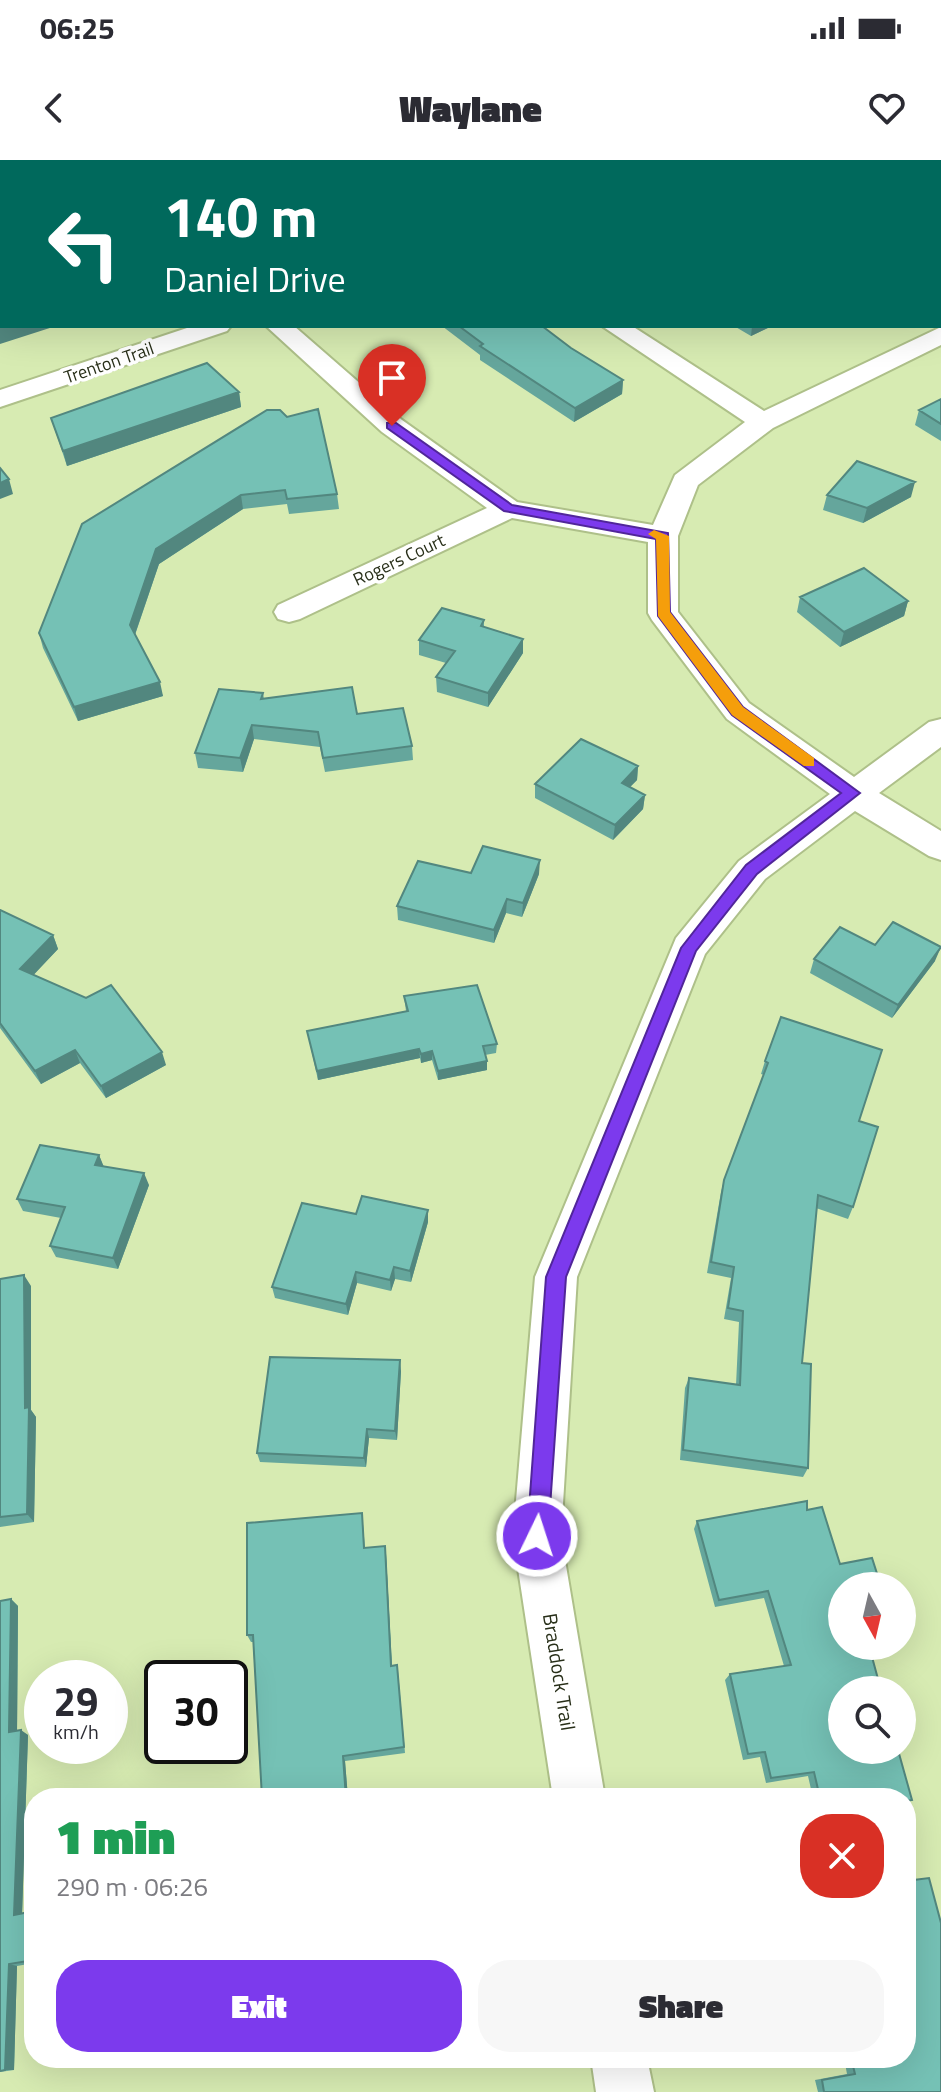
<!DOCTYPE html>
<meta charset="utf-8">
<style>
:root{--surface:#fff;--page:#f7f7f7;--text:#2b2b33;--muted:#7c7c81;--accent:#7c3aed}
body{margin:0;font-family:"Titillium Web",sans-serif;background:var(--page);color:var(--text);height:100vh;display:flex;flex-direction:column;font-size:30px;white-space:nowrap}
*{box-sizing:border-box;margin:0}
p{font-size:26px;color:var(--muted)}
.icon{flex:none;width:44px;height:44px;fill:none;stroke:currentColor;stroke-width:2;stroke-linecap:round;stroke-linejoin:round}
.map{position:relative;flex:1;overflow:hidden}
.details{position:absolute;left:24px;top:1628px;width:892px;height:280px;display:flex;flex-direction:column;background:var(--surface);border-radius:32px;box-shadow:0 8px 32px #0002}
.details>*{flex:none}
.banner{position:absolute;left:0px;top:0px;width:942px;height:168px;box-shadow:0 8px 32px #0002;background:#00695c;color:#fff;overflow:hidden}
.needle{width:52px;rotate:172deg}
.buttons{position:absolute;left:828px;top:1412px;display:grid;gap:16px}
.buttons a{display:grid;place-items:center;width:88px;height:88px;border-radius:50%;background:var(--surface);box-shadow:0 8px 32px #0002;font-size:40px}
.speed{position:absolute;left:24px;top:1500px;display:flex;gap:16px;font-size:40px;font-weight:700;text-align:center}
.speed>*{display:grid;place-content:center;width:104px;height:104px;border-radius:50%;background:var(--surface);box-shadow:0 8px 32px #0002;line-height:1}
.speed small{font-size:20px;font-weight:400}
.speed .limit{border:4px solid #111;border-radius:12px;background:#fff;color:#111}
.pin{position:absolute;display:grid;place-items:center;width:68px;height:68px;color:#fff;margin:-82px -34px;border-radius:50% 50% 50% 0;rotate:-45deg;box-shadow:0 0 8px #0007}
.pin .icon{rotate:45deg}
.me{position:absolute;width:88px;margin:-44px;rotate:4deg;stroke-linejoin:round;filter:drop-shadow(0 0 6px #0008)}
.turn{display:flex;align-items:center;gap:28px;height:168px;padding:0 32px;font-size:36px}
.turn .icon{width:104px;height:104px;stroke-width:2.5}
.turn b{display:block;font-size:56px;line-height:68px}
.round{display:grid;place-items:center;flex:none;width:84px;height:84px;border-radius:32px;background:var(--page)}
.overview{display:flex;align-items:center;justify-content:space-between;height:136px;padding:0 32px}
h1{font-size:48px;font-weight:800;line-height:60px;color:#1e9e55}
.cta{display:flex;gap:16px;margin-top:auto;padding:16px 32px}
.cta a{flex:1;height:92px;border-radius:32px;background:var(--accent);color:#fff;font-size:32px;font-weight:800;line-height:92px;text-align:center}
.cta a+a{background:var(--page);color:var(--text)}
.status{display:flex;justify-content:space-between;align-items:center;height:56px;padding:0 40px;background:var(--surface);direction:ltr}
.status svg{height:22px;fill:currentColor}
header{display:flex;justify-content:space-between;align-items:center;height:104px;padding:0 32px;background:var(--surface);font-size:36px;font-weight:800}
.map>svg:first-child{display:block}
</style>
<div class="status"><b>06:25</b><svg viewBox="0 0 49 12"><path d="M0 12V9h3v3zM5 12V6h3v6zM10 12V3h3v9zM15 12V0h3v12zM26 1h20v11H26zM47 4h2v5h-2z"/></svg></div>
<header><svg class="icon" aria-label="back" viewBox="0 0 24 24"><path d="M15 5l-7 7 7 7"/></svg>Waylane<svg class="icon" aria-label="heart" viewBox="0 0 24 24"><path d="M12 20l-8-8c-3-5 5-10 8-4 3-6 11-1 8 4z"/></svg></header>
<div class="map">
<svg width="941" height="1932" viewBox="0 0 941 1932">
<rect width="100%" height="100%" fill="#d7ebb2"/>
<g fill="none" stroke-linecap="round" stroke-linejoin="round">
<defs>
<path id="street" d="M392 0H414L415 2H393Z
M905 0H930L931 2H906Z
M193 166H231L227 171 0 247V230Z
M266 166H294L402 260 517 342 653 365 675 315 745 262 602 166H632L764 251 941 167V185L773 268 698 325 678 376V452L749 543 854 617 929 562 941 559V587L879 633 941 671V700L929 696 855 651 765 719 705 794 577 1117 561 1376 605 1638H553L513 1376 535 1117 676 778 739 701 830 634 727 559 652 460 648 453V382L512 358 300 459 289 462 278 459 274 452 278 445 487 348 382 272Z
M591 1898H647L654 1932H596Z"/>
</defs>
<use href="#street" stroke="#aec089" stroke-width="4"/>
<use href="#street" fill="#fff" fill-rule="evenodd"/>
</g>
<path fill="#65a69c" d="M30 0H101V2H33Z
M467 0H557L559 2H470Z
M754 0H867L870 2H758Z
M442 166H542L571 188 623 220 622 234 574 262 480 200V195Z
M734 166H772L751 176Z
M239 232 241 247 67 306 51 258Z
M941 239V281L915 265 919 250Z
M267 250 337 334 339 349 289 354 287 344 243 349 159 404 135 475 163 536 78 561 43 488 39 473Z
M827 335 911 337 863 363 823 350Z
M800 437 908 441 904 456 840 487 797 452Z
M484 460V467L523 493 488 547 437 532 436 517 446 503 419 495V480Z
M263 533 264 539 357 554 412 586 413 600 325 612 320 587 254 579 243 612 198 608 195 593Z
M638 606 637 620 630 627 645 635 643 649 613 680 535 638V624Z
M539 714 522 757 506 753 494 783 398 760 397 746Z
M0 750 53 775 58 789 33 815 166 905 106 938 80 903 41 924 0 868Z
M875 785 935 801 892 858 810 813 814 799Z
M404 836 497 884 496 893 485 895 487 910 438 920 432 900 421 903 420 898 318 920 307 871 406 851Z
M781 857 859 961 853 1047 848 1059 816 1048 802 1203 808 1308 803 1317 680 1300 685 1228 689 1218 736 1225 739 1162 724 1159 731 1118 707 1113 721 1032 724 1020 764 915 761 914 765 901Z
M99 995 103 1006 149 1025 118 1109 56 1097 50 1086 61 1058 23 1051 17 1039Z
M356 1054 428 1062 411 1122 395 1119 391 1131 357 1123 348 1155 275 1138 272 1127Z
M0 1119 31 1126V1250L36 1257 34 1362 0 1367Z
M401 1211 397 1280 369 1278 366 1307 260 1302 257 1293Z
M807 1350 842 1426 912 1640 906 1643V1638H813L808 1616 766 1623 760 1597 743 1600 725 1520 730 1514 784 1506 764 1438 715 1447 694 1369 697 1361Z
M362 1353 365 1388 386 1394 392 1506 398 1511 405 1593 345 1601 348 1638H262L253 1482H251L247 1475Z
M11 1439 18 1446 17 1570 28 1575 22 1753 34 1751V1803L17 1806 14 1910 0 1912V1441Z
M844 1898H906L941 1932H818L815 1920 847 1914Z"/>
<path fill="#52877f" d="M6 166H56L0 184V168Z
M752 166H772L751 176Z
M623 220 622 234 574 262 575 248Z
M239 232 241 247 67 306 63 291Z
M9 319 13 334 0 339V323Z
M915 322 911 337 863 363 867 348Z
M241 335 243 349 159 404 133 480 130 465 156 389Z
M908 441 904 456 840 487 844 472Z
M523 479V493L488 547V533Z
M160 522 163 536 78 561 74 547Z
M252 565 254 579 243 612 240 598Z
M638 606 637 620 620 637 622 623Z
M645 635 643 649 613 680 615 665Z
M540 700 539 714 522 757 523 743Z
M507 739 506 753 494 783V770Z
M53 775 58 789 26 823 20 809Z
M941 787 935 801 892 858 898 845Z
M419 889 420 898 318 920 317 911Z
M75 890 80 903 41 924 35 911Z
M432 891V900L421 903V894Z
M162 892 166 905 106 938 101 926Z
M487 901V910L438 920V911Z
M99 995 104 1007 95 1005Z
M144 1013 149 1025 118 1109 113 1098Z
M428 1050V1062L411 1122 410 1111Z
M394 1107 395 1119 391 1131 390 1120Z
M356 1112 357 1123 348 1155 346 1144Z
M24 1115 31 1126V1250L36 1257 34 1362 27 1354 25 1248Z
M400 1200 401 1211 397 1280 395 1271Z
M367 1269 369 1278 366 1307 364 1298Z
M385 1386 386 1394 392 1512 391 1506Z
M11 1439 18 1446 17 1577 9 1572Z
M21 1570 28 1575 22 1757 14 1755Z
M343 1596 345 1601 348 1638H346Z
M9 1804 17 1806 14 1910H5Z"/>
<path fill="#75c1b5" stroke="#52877f" stroke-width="2" d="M43 0H96L95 2H45Z
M260 0H339L341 2H262Z
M489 0H557L559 2H492Z
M784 0H867L870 2H788Z
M0 65 2 66V166H6L0 168Z
M459 166H542L571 188 623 220 575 248 480 186 483 184Z
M207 203 239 232 63 291 51 258Z
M941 239V264L919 250Z
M318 249 337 334 287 339 285 330 241 335 156 389 130 465 160 522 74 547 39 473 82 364 267 250H280L287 257Z
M857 301 915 322 867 348 827 335Z
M0 308 9 319 0 323Z
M864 408 908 441 844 472 800 437Z
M442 448 484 460 481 466 523 479 488 533 436 517 455 491 419 480Z
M352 527 357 554 403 548 412 586 323 598 318 572 252 565 240 598 195 593 219 529 263 533 261 539Z
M581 579 638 606 622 623 645 635 615 665 535 624Z
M483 686 540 700 523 743 507 739 494 770 397 746 418 701 471 713Z
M0 750 53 775 20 809 86 838 111 825 162 892 101 926 75 890 35 911 0 863Z
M893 762 941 787 898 845 814 799 840 767 875 785Z
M477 825 497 884 483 886 487 901 438 911 432 891 421 894 419 889 317 911 307 871 408 851 404 836Z
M781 857 882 890 859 961 878 967 853 1047 818 1035 802 1203 811 1204 808 1308 683 1290 689 1218 740 1225 743 1151 728 1148 734 1107 711 1102 724 1020 768 903 765 901Z
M40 985 99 995 95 1005 144 1013 113 1098 50 1086 65 1047 17 1039Z
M362 1036 428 1050 410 1111 394 1107 390 1120 356 1112 346 1144 272 1127 302 1043 356 1054Z
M24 1115 25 1248 29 1247 27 1354 0 1357V1119Z
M270 1197 400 1200 395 1271 367 1269 364 1298 257 1293Z
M807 1341V1350L822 1347 840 1404 872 1398 881 1426H842V1486H869L881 1530H842V1590H898L912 1640 906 1641V1638H820L814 1612 771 1618 765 1592 748 1594 730 1514 791 1505 768 1431 719 1440 697 1361Z
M362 1353 364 1388 385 1386 391 1506 397 1505 404 1587 343 1596 346 1638H262L253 1475H247V1363Z
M11 1439 9 1572 21 1570 14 1755 34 1751V1800L9 1804 5 1910 0 1911V1441Z
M929 1718 941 1763V1932H824L822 1920 855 1914 851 1898H906V1721Z"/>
<path fill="#7c3aed" stroke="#51269a" stroke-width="2" d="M387 263H396L512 345 668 373 670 452 743 547 860 633 757 714 696 791 566 1117 548 1376 545 1384 537 1387 530 1384 527 1376 546 1117 681 788 746 705 841 633 732 555 658 456 656 379 504 351 387 268Z"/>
<path fill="#f59e0b" d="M654 370 669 376 670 452 743 547 814 598V606H804L732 555 658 456 656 379 648 374Z"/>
<g text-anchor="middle" stroke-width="7" stroke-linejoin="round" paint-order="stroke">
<g font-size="18" fill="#282f19" stroke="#fff">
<text transform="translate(109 203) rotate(-19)" y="6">Trenton Trail</text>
<text transform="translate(399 400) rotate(-25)" y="6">Rogers Court</text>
</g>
<g font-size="20" fill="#282f19" stroke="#fff">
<text transform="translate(559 1512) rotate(81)" y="7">Braddock Trail</text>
</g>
</g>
</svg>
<div class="buttons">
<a><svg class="needle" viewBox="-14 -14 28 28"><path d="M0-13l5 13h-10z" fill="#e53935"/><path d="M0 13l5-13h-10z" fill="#7c7c81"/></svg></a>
<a><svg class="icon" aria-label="search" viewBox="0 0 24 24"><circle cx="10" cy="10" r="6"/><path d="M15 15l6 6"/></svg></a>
</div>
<div class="speed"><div>29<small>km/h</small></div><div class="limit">30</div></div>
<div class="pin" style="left:392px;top:266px;background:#d93025"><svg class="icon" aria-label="arrive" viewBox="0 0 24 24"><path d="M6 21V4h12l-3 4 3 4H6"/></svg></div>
<svg class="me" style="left:537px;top:1376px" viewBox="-20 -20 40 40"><circle r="17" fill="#7c3aed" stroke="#fff" stroke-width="3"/><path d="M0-11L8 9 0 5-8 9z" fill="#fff"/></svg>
<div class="banner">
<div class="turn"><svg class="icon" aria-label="left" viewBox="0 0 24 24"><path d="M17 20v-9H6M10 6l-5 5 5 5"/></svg><div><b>140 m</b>Daniel Drive</div></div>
</div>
<section class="details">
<div class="overview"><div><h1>1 min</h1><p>290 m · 06:26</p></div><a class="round" style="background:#d93025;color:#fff"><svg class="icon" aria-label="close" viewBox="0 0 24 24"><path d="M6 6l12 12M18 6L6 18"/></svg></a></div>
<div class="cta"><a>Exit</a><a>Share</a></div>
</section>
</div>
